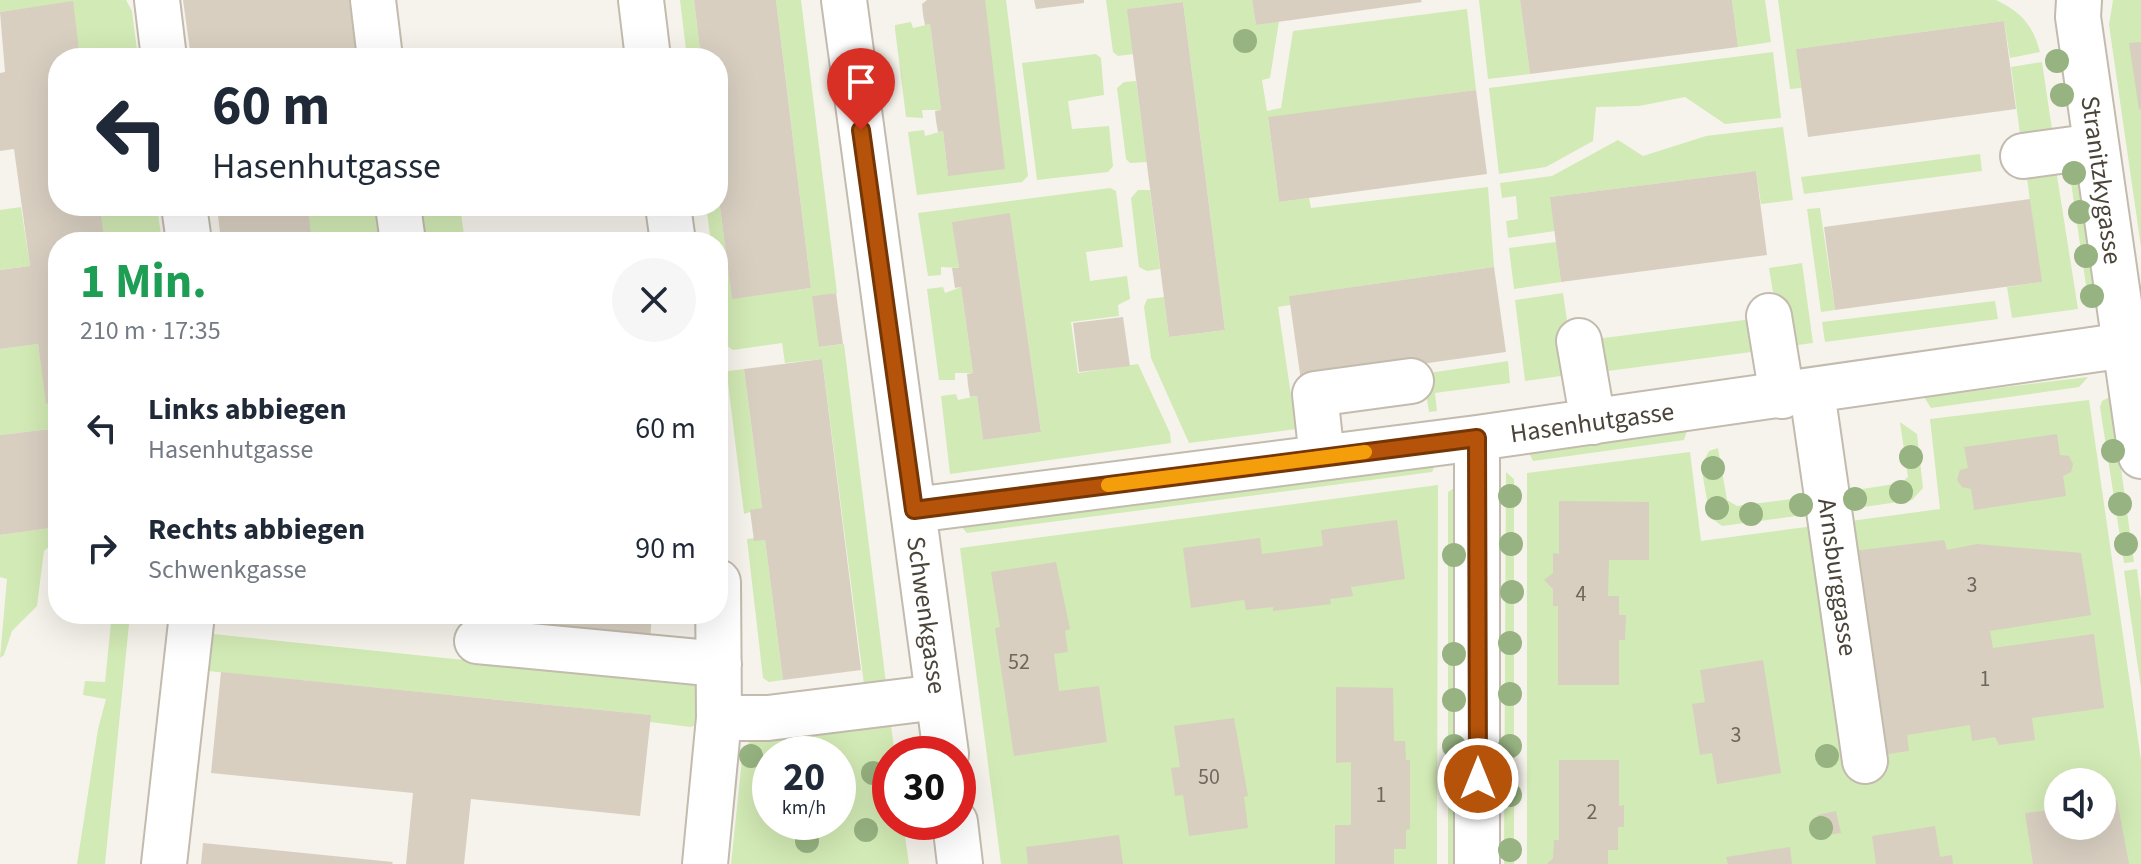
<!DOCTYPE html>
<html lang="de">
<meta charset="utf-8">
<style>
:root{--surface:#fff;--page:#f6f6f7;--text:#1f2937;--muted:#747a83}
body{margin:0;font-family:"Source Sans 3",sans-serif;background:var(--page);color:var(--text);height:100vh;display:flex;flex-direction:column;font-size:30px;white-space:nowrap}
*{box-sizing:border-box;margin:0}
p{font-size:26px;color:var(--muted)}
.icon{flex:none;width:44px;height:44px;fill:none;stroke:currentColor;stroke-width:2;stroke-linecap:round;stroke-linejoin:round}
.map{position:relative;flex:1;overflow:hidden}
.details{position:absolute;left:48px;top:232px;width:680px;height:392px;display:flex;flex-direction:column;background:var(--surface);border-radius:32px;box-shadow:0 8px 32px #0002}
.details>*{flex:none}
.guide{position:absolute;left:48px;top:48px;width:680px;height:168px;border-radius:32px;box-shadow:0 8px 32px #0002;background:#fff;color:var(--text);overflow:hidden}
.controls{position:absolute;left:2044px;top:768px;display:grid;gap:16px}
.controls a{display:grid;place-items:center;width:72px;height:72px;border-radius:50%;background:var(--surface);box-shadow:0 8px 32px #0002;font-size:40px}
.speed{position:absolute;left:752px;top:736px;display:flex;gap:16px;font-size:40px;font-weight:700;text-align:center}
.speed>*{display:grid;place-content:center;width:104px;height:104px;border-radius:50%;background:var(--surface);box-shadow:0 8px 32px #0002;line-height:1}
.speed small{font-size:20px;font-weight:400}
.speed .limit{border:12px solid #d22;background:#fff;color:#111}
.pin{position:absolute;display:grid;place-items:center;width:68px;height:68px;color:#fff;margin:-82px -34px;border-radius:50% 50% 50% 0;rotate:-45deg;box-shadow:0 0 8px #0007}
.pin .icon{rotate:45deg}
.me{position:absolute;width:88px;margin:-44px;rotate:0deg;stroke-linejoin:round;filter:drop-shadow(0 0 6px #0008)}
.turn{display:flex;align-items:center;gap:28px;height:168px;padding:0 32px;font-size:36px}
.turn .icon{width:104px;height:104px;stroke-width:2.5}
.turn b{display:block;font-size:56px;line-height:68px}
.round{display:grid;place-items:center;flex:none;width:84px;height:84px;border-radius:42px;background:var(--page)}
.head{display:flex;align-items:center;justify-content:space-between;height:136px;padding:0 32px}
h1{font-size:48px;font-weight:700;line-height:60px;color:#1e9e55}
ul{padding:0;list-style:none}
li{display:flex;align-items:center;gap:24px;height:120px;padding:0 32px}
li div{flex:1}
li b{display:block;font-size:30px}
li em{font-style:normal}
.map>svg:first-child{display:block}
</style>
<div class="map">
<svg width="2141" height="864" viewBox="0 0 2141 864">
<rect width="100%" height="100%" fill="#f6f3ec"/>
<path fill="#d2eab5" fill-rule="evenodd" d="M0 0H126L132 11 138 58H80L72 2 0 12Z
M680 0H694L701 58H687Z
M776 0H801L837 293 813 296 820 347 844 344 886 683 865 692 822 359 785 363 782 343 733 350 724 344 718 299V242H711L706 206H718V192L732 298 811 288Z
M985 0H1006L1028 176 1022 182 917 195 908 132 924 130 925 136 943 131 948 175Z
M1106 0H1252L1256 25 1279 21 1270 78 1262 80 1267 111 1281 108 1293 31 1467 9 1476 90 1268 118 1279 202 1309 198 1311 208 1488 187 1494 267 1290 296V305L1278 307 1296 429 1189 443 1151 358 1144 307 1147 299 1164 297 1169 337 1225 330 1183 2 1128 9 1133 54 1118 56 1113 52Z
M1479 0H1520L1530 74 1488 79Z
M1732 0H1765L1771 42 1738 47Z
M1778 0H1996C2021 12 2033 25 2040 52L2010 58 2004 21 1797 49 1801 88 1790 89Z
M2113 0H2141V247L2109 25Z
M911 22 913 28 930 24 941 110H922L923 118 906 117 895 29V25Z
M1773 52 1781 118 1725 124 1685 97 1639 106 1596 107 1593 141 1546 167 1499 174 1489 88Z
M1096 54 1101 58 1104 95 1068 101 1072 129 1109 126 1113 166 1108 172 1037 180 1022 63Z
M2042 62 2054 143 2021 141 2011 67Z
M1136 81 1147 162 1130 163 1126 159 1117 88 1124 82Z
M1783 127 1793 200 1761 204 1756 171 1551 197 1555 231 1508 238 1506 221 1518 219 1516 196 1502 198 1500 183 1552 176 1618 140 1643 156 1706 136Z
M1980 154 1982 171 1804 194 1801 177Z
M2077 160 2098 307 2088 299 2068 162Z
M2055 163 2078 309 2012 318 2007 287 2041 282 2026 171Z
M1110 188 1116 191 1123 247 1086 252 1090 281 1127 276 1130 299 1118 305 1119 316 1071 322 1078 373 1138 364 1170 433 1171 443 950 474 941 396 956 394 958 400 977 396 983 440 1041 432 1010 214 953 222 959 268 941 267V275L928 276 918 213Z
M1138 190H1150L1160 269 1147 271 1139 267 1131 198Z
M100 206H157L162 242H105Z
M308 206H375L380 242H312Z
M460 206 465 242H417L413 212Z
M21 207 30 266 0 270V210Z
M1820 208 1835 310 1821 312 1807 209Z
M1556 242 1561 282 1514 289 1509 248Z
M1802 263 1813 343 1782 347 1769 268Z
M943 287 945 293 961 287 973 373H955V380H939L927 289Z
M1563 293 1575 374 1525 381 1515 300Z
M1995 301 1998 319 1825 342 1822 322Z
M1760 318 1766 350 1593 373 1588 340Z
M38 344 47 404 58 402V428L0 435V349Z
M1508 361 1510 383 1435 393 1437 411 1429 412 1423 374Z
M744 369 762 508 744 514 727 375 728 371Z
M2088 377 2079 387 1931 408 1924 397Z
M2111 396 2134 562 2124 563 2100 407 2102 401Z
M2089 400 2141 760V864H1527V473L1690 452 1701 541 1940 509 1930 419ZM2058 782H2102V826H2058Z
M1900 422 1917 434 1923 488 1912 500 1843 510V492L1901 483 1908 477Z
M1688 428 1684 440 1533 461 1527 449Z
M1718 448 1727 500 1737 506 1807 497 1811 514 1722 526 1710 517 1701 466 1709 451Z
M1437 461 1432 472 967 533 958 523Z
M1506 472 1514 479V864H1504Z
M1438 485 1437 864H1001L960 548Z
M1459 485 1458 864H1448V492Z
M58 527V539L44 551 37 606 12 631 4 655 0 658 7 579 0 577V535Z
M754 538 765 540 783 680 769 682 763 678 747 539Z
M2137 569 2141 601V688L2124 571Z
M105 614H130L105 864H77L98 729 106 699 83 695 85 681 105 682 111 623Z
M204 633 464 660 704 679 699 723 691 727 650 722V715L208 671 203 667Z
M886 722 887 727 891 726 895 754H890V822H903L909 864H731L743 750 753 738ZM770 754H838V822H770Z"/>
<path fill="#d8cfc1" d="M183 0H349L356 48 288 58H191Z
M694 0H776L811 288 732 299 718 192V58H701Z
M927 0H985L1005 169 948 176 943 131 938 132 936 121 935 111 941 110 930 24 925 25 923 14 922 4Z
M1034 0H1084V3L1036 9Z
M1252 0H1421L1422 2 1256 25Z
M1520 0H1732L1738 47 1530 74Z
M73 1 80 58H58V206H100L105 242H58V402L46 404 38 344 0 349V270L30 266 14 149 0 151V73L5 72 0 12Z
M1183 2 1225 330 1169 337 1127 9Z
M2004 21 2016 109 1808 137 1796 49Z
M2141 42V109L2139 110 2129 43Z
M1476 90 1487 174 1279 202 1268 117Z
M1756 171 1767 255 1561 282 1550 197Z
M2030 199 2042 282 1835 310 1824 227Z
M217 206H308L312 242H221Z
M1010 213 1041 432 983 440 977 396 970 397 968 385 967 374 973 373 961 287 955 288 952 268H959L952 222Z
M1494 267 1506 352 1301 381 1289 296Z
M836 293 843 344 819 347 812 296Z
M1123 317 1130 366 1079 372 1073 323Z
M822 359 861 670 783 680 765 540 754 541 750 510 762 508 744 369Z
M58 428V527L0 535V435Z
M2057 434 2060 455 2069 456 2073 464 2071 472 2063 476 2066 496 1974 510 1971 489 1962 487 1957 480 1960 470 1968 468 1964 447Z
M1559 501 1649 502V560H1609L1608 596H1619V615H1626L1625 640H1619V685H1558V606H1553V589L1544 580 1553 573V553L1559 554Z
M1397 520 1405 579 1351 587 1353 596 1330 599 1331 604 1273 611V607L1246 610 1244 600 1191 608 1183 548 1260 538 1262 554 1323 546 1321 530Z
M1944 540 1947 550 1977 544 2081 553 2091 615 1990 631 1993 648 2094 634 2104 708 2032 718 2035 740 1999 745 1995 737 1972 741 1970 725 1907 735 1909 751 1881 755 1853 551Z
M1056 562 1070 629 1065 631 1068 652 1054 654 1059 691 1099 686 1107 742 1014 756 995 628 1000 627 991 572Z
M396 614H652L650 641Z
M1763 660 1781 773 1717 784 1712 753 1700 755 1692 704 1705 702 1700 670Z
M221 672 651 715 640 816 471 799 464 864H406L413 793 211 773Z
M1336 687 1393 688 1394 741H1405L1406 760H1410V829L1406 830V849H1394V864H1335V825H1351V762L1336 763Z
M1234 718 1248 796 1244 797 1248 828 1189 836 1183 795 1175 796 1171 768 1180 767 1174 726Z
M1559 760H1619V806L1624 805V827H1618V850H1608V864H1547L1553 858 1554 840H1559Z
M2117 800 2129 864H2033L2025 813 2058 809V826H2102V802Z
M1836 811 1841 833 1822 836 1817 815Z
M1935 826 1940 857 1952 855 1953 864H1876L1872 836Z
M1119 835 1123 864H1028L1026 847Z
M203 843 393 862 392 864H201Z
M1790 847 1792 864H1728L1726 857Z"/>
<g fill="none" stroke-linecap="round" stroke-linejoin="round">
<defs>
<path id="minor" d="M157 0 164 58
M373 0 380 58
M641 0 648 58
M844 0 946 754
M2079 0 2078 17 2141 456
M2023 156 2096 146
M184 206 189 242
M398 206 403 242
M668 206 673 242
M1769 316 1782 396
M1579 341 1593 422
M1812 392 1865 761
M1477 438V864
M1322 458 1315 394 1411 381
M914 510 1477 438 2126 345
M477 641 719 664
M719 718H768L938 697
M955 822 960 864
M164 864 192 614
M705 864 719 718 718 582"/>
</defs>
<use href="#minor" stroke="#c2bbae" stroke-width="48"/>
<use href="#minor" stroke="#fff" stroke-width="44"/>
</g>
<g fill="#97b381">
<circle cx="1245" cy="41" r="12"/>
<circle cx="2057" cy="61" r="12"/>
<circle cx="2062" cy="95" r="12"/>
<circle cx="2074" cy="173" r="12"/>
<circle cx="2080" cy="212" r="12"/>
<circle cx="2086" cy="256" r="12"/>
<circle cx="2092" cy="296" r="12"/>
<circle cx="2113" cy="451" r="12"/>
<circle cx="1911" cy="457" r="12"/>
<circle cx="1713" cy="468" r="12"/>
<circle cx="1901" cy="492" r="12"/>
<circle cx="1510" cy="496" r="12"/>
<circle cx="1855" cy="499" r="12"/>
<circle cx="2120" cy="504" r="12"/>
<circle cx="1801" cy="505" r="12"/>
<circle cx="1717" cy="508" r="12"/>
<circle cx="1751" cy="514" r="12"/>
<circle cx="1511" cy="544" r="12"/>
<circle cx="2126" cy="544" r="12"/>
<circle cx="1454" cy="555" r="12"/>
<circle cx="1512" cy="592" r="12"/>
<circle cx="1510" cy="643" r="12"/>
<circle cx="1454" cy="654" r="12"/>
<circle cx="1510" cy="694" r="12"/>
<circle cx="1454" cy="700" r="12"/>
<circle cx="1454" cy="746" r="12"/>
<circle cx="1510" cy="746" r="12"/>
<circle cx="751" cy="756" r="12"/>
<circle cx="1827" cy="756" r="12"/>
<circle cx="873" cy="773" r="12"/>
<circle cx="1510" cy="795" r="12"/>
<circle cx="1821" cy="828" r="12"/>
<circle cx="866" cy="830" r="12"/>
<circle cx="807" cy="841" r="12"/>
<circle cx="1510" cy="850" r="12"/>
</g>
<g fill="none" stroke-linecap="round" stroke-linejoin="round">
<defs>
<path id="route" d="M861 130 914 510 1477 438 1478 779"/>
</defs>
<use href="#route" stroke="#753606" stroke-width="20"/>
<use href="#route" stroke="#b45309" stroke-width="14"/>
<path stroke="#f59e0b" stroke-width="14" d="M1108 485 1365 452"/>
</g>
<g text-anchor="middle" stroke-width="6" stroke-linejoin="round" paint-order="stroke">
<g font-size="22" fill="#6e675b">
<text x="1972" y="592">3</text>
<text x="1581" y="601">4</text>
<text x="1019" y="669">52</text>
<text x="1985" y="686">1</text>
<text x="1736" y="742">3</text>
<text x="1209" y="784">50</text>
<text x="1381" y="802">1</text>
<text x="1592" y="819">2</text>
</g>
<g font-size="26" fill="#4b4439" stroke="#fff">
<text transform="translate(2102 180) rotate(82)" y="9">Stranitzkygasse</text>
<text transform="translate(1592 422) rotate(-8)" y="9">Hasenhutgasse</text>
<text transform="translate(1838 577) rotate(82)" y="9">Arnsburggasse</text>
<text transform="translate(927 615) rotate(82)" y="9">Schwenkgasse</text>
</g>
</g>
</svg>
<div class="controls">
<a><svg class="icon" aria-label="sound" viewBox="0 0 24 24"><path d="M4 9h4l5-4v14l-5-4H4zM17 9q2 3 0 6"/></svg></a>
</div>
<div class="speed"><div>20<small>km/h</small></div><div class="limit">30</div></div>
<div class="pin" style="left:861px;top:130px;background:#d93025"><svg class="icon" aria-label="arrive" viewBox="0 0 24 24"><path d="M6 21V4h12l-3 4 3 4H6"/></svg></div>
<svg class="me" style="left:1478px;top:779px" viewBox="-20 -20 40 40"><circle r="17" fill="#b45309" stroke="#fff" stroke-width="3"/><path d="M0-11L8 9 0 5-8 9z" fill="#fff"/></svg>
<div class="guide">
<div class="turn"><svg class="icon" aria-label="left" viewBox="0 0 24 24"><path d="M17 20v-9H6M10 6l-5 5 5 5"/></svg><div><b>60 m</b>Hasenhutgasse</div></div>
</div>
<section class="details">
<div class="head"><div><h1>1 Min.</h1><p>210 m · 17:35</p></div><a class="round"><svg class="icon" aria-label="close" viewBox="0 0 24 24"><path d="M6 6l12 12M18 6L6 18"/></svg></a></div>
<ul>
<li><svg class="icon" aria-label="left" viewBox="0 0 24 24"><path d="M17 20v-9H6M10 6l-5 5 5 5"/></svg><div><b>Links abbiegen</b><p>Hasenhutgasse</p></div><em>60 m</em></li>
<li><svg class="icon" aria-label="right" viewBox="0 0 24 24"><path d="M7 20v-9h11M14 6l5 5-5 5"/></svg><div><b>Rechts abbiegen</b><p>Schwenkgasse</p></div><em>90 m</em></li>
</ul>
</section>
</div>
